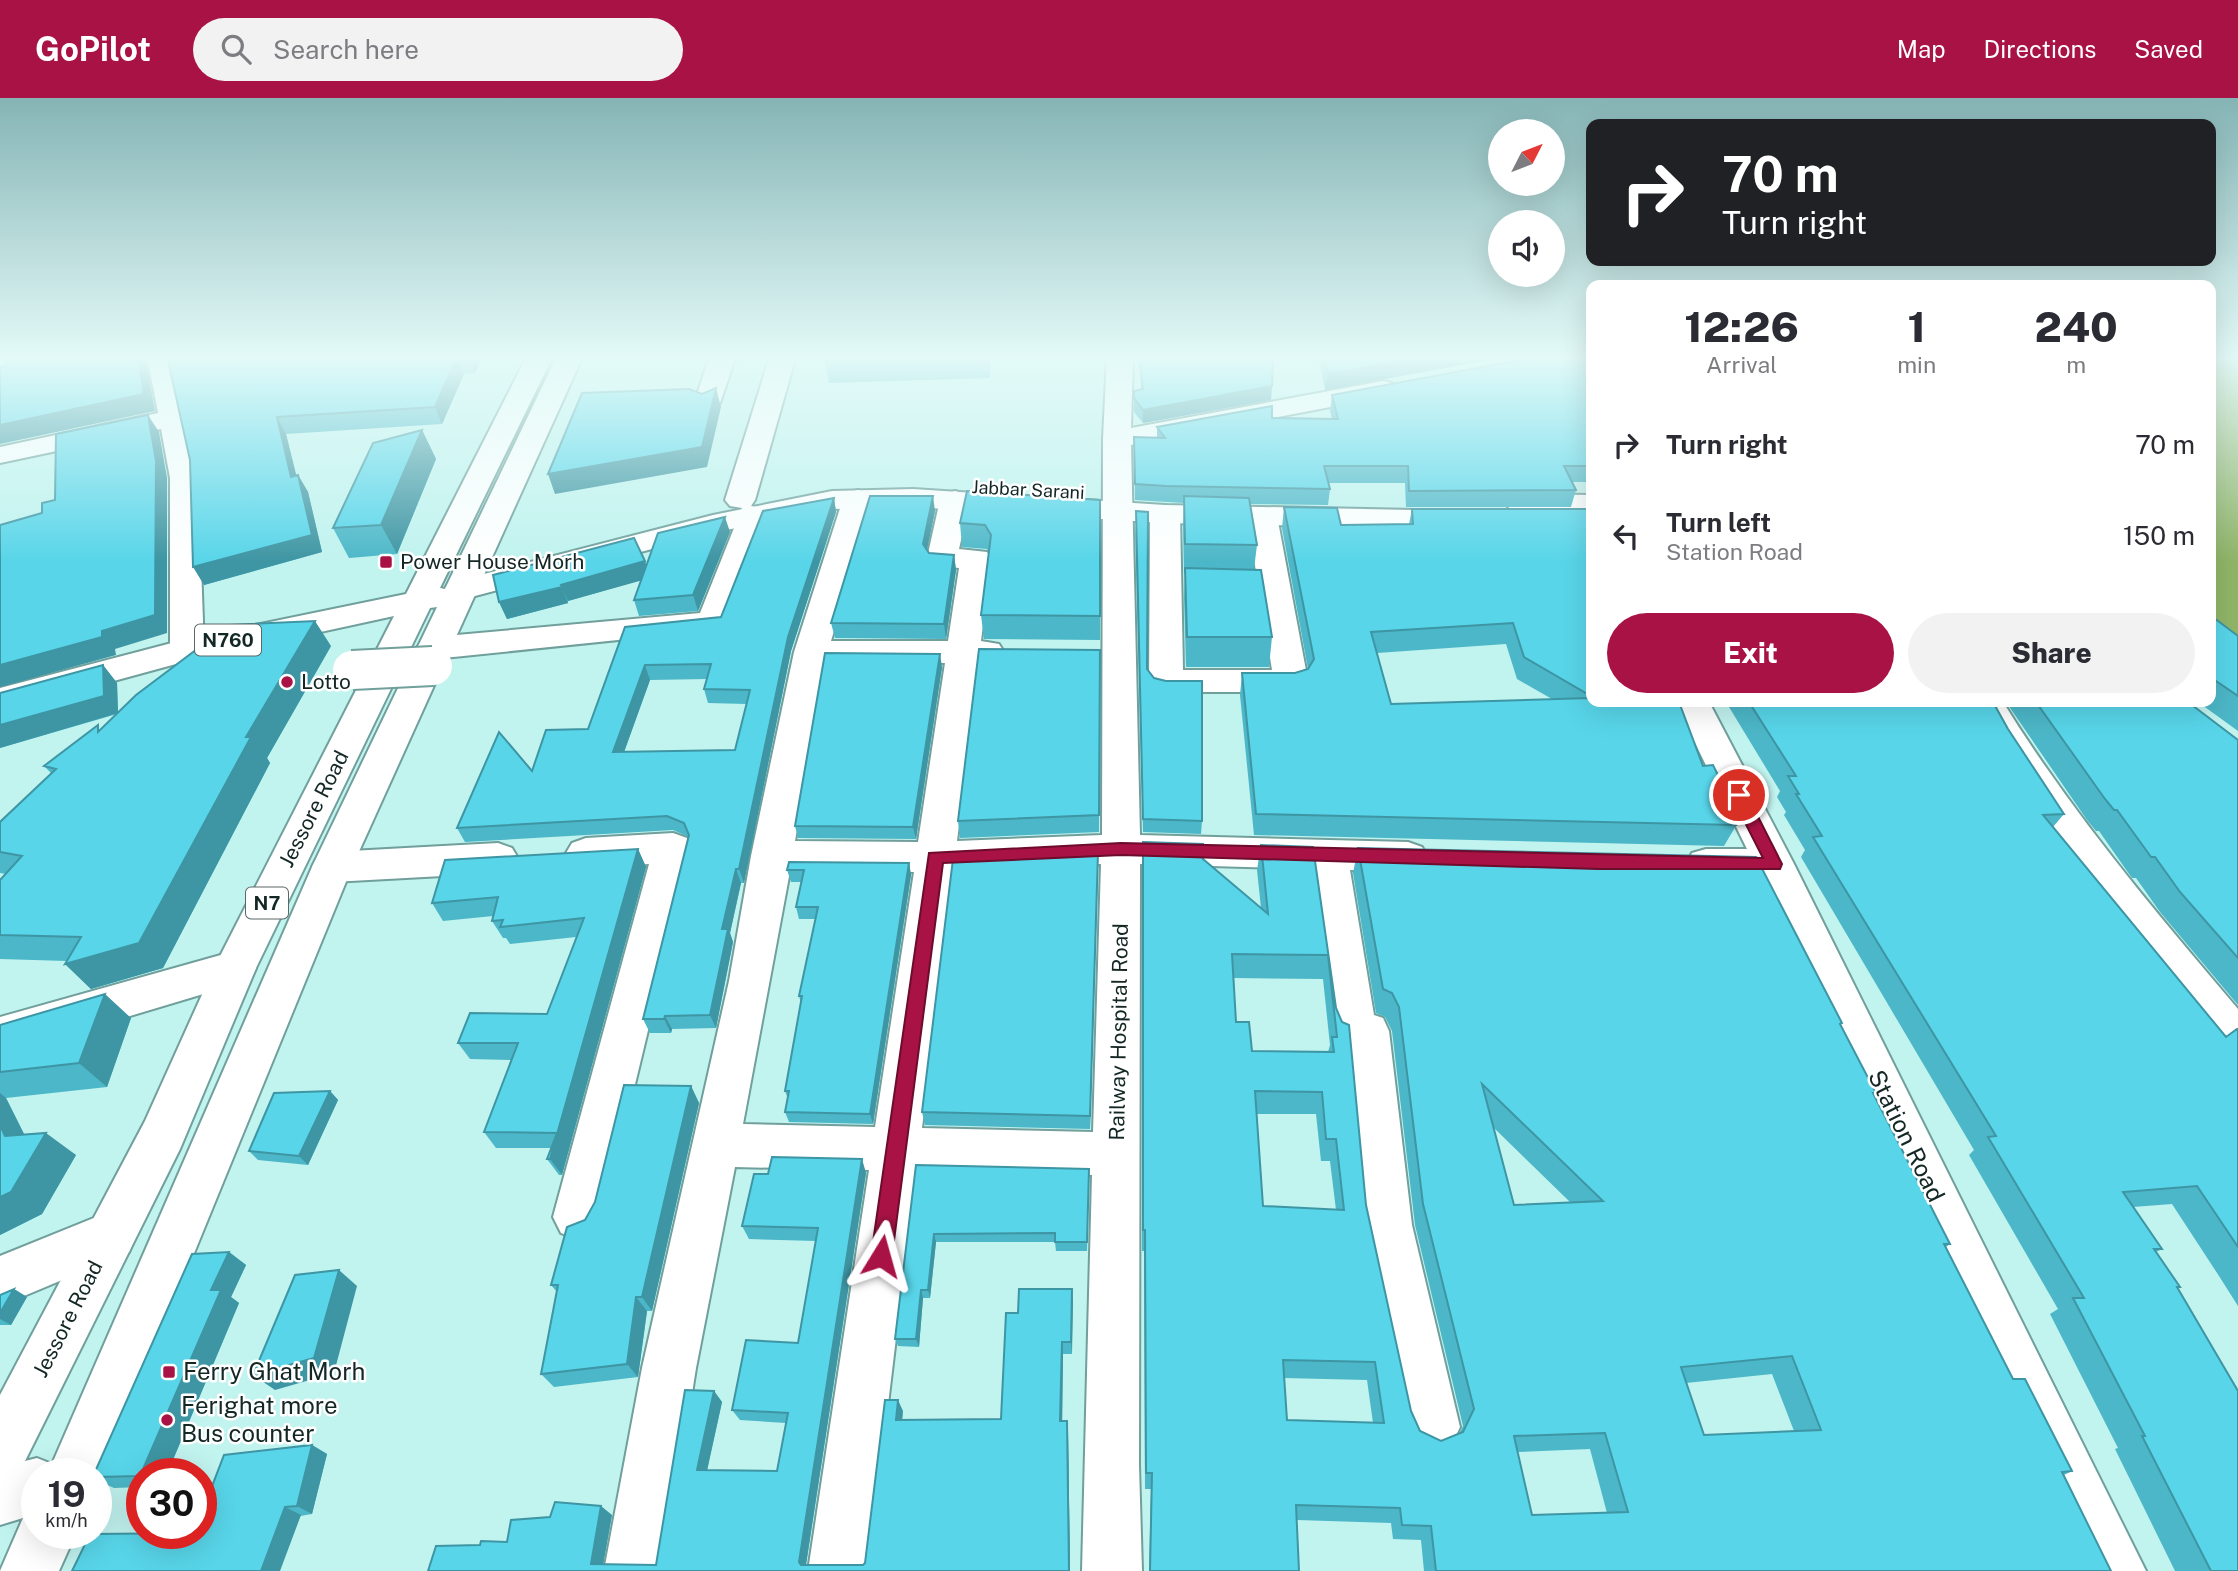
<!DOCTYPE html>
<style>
:root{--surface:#fff;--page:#f2f2f3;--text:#2b2b33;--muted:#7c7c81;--accent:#a81244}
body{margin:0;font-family:"Public Sans",sans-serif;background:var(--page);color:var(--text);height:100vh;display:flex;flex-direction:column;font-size:26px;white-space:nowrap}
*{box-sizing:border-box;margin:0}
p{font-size:23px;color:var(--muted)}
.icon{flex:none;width:38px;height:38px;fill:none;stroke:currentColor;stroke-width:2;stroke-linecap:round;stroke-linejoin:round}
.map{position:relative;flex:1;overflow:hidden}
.sheet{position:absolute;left:1586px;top:182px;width:630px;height:427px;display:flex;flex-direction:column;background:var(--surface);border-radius:14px;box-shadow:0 7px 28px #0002}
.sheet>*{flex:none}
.top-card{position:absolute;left:1586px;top:21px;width:630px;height:147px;border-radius:14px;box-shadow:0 7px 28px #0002;background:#202124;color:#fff;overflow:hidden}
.needle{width:46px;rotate:48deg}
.buttons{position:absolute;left:1488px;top:21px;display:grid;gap:14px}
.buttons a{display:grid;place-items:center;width:77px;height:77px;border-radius:50%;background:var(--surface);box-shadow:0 7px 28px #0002;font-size:35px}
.speed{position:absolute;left:21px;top:1360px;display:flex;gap:14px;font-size:35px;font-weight:700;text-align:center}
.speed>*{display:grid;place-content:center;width:91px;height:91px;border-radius:50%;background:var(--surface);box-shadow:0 7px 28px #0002;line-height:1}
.speed small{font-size:18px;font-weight:400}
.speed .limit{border:10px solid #d22;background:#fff;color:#111}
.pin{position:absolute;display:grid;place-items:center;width:60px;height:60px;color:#fff;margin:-30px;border:4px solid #fff;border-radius:50%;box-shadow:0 2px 7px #0007}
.me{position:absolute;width:77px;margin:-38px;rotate:8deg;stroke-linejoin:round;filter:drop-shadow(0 0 5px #0008)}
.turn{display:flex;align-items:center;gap:24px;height:147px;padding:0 21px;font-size:32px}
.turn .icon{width:91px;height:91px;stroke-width:2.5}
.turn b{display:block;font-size:49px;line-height:60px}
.eta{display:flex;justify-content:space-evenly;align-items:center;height:119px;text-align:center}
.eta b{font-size:42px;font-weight:800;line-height:49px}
.action{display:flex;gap:14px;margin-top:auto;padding:14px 21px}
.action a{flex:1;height:80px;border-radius:42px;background:var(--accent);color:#fff;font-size:28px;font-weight:800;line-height:80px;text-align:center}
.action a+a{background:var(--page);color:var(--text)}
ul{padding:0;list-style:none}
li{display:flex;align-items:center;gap:21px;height:91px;padding:0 21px}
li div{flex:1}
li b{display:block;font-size:26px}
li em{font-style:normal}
header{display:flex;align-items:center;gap:42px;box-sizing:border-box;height:98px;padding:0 35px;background:var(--accent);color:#fff}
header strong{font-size:33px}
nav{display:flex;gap:38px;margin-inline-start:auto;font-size:24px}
.search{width:490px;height:63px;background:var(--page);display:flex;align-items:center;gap:18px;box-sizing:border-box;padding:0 24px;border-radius:38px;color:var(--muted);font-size:26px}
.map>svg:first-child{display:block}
</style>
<header>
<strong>GoPilot</strong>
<div class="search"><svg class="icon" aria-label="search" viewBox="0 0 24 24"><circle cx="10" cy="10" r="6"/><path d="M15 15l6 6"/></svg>Search here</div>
<nav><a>Map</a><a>Directions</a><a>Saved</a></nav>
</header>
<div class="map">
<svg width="2238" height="1473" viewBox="0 0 2238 1473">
<rect width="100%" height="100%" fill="#c1f3ef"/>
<path fill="#90b568" d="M2210 258H2238V548L2210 526Z"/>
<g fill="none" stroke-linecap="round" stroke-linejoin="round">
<defs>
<path id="minor" d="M147 258H173L198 380 204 552 199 560 187 563 175 560 170 552V380L161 331 0 365V349L158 315Z
M710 258H736L720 305 716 311 707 313 698 311 694 305Z
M770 258H796L755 402 751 408 763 410 768 416 725 531 434 561 422 558 417 550 422 542 434 539 700 515 742 410 730 408 725 402Z
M1107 258H1133L1131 330 1383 283 1392 285 1396 291 1392 297 1383 299 1131 347 1140 737 1408 744 1422 749 1428 759 1422 769 1408 774 1350 772 1374 917 1383 920 1389 933 1412 1127 1460 1329 1451 1348 1432 1357 1413 1348 1404 1329 1362 1127 1346 949 1339 946 1333 933 1311 771 1140 766 1139 1367 1142 1473H1082L1092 1077 916 1073 868 1473H808L869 1072 735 1069 696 1270 664 1473H604L642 1270 729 883 751 758 794 554 843 401 848 395 858 392 868 395 873 401 831 543H948L959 470 931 467 927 460 940 402 945 396 955 393 965 396 970 402 959 451 987 454 991 461 981 543 999 546 1004 554 999 562 979 565 957 743 1102 737 1103 341ZM826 565H945L918 744 795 743ZM1101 766 1093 1034 922 1030 953 773ZM790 773 914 774 875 1029 743 1026Z
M1165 407 1175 410 1180 416 1183 572H1272L1260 499 1239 496 1234 489 1239 482 1257 480 1247 418 1252 412 1262 409 1272 412 1277 418 1308 583 1303 591 1291 594H1166L1154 591 1149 583 1150 416 1155 410Z
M1675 604H1709L1794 766 2146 1473H2085L1761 781H1706L1692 777 1686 766 1692 755 1706 751H1747Z
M1969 604H2003C2071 714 2154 812 2238 911V957L2219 952C2130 841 2034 731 1969 604Z
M673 735 687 740 692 750 603 1119 595 1135 578 1142 561 1135 553 1119 649 766 586 770 572 765 566 755 572 745 586 740Z
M498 745 512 750 518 760 512 770 498 775 332 784 318 780 312 769 318 758 332 754Z
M235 853 250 858 256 870 250 882 0 957V919Z
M111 1113 129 1120 136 1137 129 1154 0 1208V1158Z"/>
<path id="major" d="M913 391 1165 407 1463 413 1474 416 1478 422 1474 428 1463 431 1165 425 913 409 832 411 716 434 460 502 449 499 444 492 449 485 713 417 832 393Z
M1520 396 1591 397V415L1520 414 1510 411 1505 405 1510 399Z"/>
<path id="highway" d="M527 258H553L440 490 445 491 557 258H583L352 769 96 1395V1376H37V1435H76L59 1473H0L23 1420 0 1427V1297L145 1023 214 870 394 518 187 563 0 614V590L187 541 406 496ZM437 509 312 769 52 1366 37 1360 25 1363 180 1051 256 870 430 510Z"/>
</defs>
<use href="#minor" stroke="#709f9c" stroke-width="4"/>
<use href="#major" stroke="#709f9c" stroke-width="4"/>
<use href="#highway" stroke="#709f9c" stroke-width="4"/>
<use href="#minor" fill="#fff" fill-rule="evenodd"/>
<use href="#major" fill="#fff" fill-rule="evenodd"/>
<use href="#highway" fill="#fff" fill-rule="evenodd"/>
<defs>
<path id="minor-bridge" d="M352 572 433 568"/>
</defs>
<use href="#minor-bridge" stroke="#709f9c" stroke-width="42" stroke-linecap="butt"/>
<use href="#minor-bridge" stroke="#fff" stroke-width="38"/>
</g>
<path fill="#4cb7c8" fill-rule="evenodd" d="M167 258H494L482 259 475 275 464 276 442 326 286 336 296 378 298 377 308 394 322 454 204 487 190 362Z
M824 258H990V280L829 285Z
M1144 258H1273L1271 302 1143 325 1134 314V300L1141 291 1140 265H1144Z
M1318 258H1510L1325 292Z
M1591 258V382L1585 384H1572L1576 392 1571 409H1406L1405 385H1329L1330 391 1328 407 1250 406 1257 447 1254 471 1272 539 1269 569H1186L1184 500 1185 475H1184L1183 428 1184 405 1135 402 1134 339H1157V329L1272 320 1332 321 1330 312 1332 297Z
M422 332 436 361 397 456 349 460 333 430Z
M834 400 836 414 791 553 744 785H741L730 835 733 844 716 930 672 931 671 935H650L643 921 689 739 673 732 465 744 457 730 588 631 625 529 721 519ZM707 581 704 591 708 605 747 606 735 652 624 654 650 582Z
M1100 402V542L984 541 981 517 989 455 987 451 962 449 960 425Z
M1284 409 1341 427 1409 426 1412 411 1591 414V604L1703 668 1740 721 1724 748 1254 737 1240 597 1242 575H1295L1308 571 1282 430ZM1506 546 1517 581 1552 601 1391 606 1377 555Z
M935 413 927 452 929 455 954 457 956 472 946 541 835 540 831 525Z
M1135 426 1147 571 1202 723 1201 736 1143 734Z
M730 434 698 513 639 518 634 502 641 482 568 503V505L507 521 499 504 645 463 646 468Z
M2210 517 2238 538V633L2198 604H2210Z
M331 548 267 660 270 665 163 870 91 891 65 866 67 863 0 861V782L6 776 0 775V724L52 676 44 668 101 631 117 616 0 650 103 567 117 585 118 615Z
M1100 552 1099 734 960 740 958 723Z
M942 569 916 741 798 740 795 728Z
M1726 604H1993L2008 631 2064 716 2053 729 2226 939 2238 931V1208L2219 1178 2172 1106 2133 1109 2162 1151 2156 1154 2180 1189 2178 1191 2238 1473H2175L2115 1351 2118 1350 2050 1216 2058 1211 1969 1057 1974 1052 1801 759 1805 752 1784 717 1786 714 1777 699 1780 693Z
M2006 604H2188L2238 642V907L2160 814 2136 780H2132L2127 773 2099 733H2096L2087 722Z
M1261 747 1313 749 1336 910 1366 1107 1411 1313 1420 1333 1441 1343 1459 1336 1463 1328 1415 1127 1392 933 1385 919 1376 915 1353 775 1358 750 1842 925 1841 927 1876 995 1874 996 1950 1146 1946 1149 2013 1281 2072 1373 2064 1377 2111 1473H1424L1421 1442 1393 1441 1391 1425 1297 1422 1299 1473H1149L1151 1391H1145L1144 1153H1142L1143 769 1261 810 1257 772ZM1234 880 1323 881 1330 947 1328 954 1252 953 1236 924ZM1256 1016H1316L1321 1063H1330L1336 1112 1263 1108ZM1493 1029 1570 1104 1514 1107ZM1772 1276 1794 1333 1704 1337 1686 1285ZM1284 1280 1367 1282 1373 1325 1287 1322ZM1590 1351 1607 1415 1532 1417 1517 1354Z
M638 751 646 769 562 1077H559L547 1061 551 1050H496L484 1034 511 962 470 961 458 945 547 916 576 839 510 846 506 840H503L492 823 493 818 443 823 432 805Z
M909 765 911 777 873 1026 789 1024 785 1014 788 1001 785 993 801 905 799 898 816 821H799L796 809 802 784H791L787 772Z
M1098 769 1090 1031 925 1027 922 1014Z
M131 920 107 989 6 1000 24 1036 76 1057 42 1116 0 1137V927Z
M691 988 699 1005 652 1213H647L638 1279 554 1289 541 1276 557 1194 551 1187 585 1122Z
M330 993 338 1002 308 1067 258 1062 249 1053Z
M916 1067 1089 1080 1087 1153H1056L1055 1144H936L930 1200H923L919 1249 898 1248 895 1241Z
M866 1075 806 1467H863L865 1465 903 1313 902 1322 1001 1321 1018 1215 1072 1191V1256H1063L1062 1323 1068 1333 1070 1473H428L480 1447 507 1444 612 1417 603 1466 656 1467 714 1293 722 1304 707 1372 777 1373 786 1325 740 1322 732 1312 798 1245 816 1143 749 1141 742 1128Z
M229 1154 246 1167 231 1199 239 1205 167 1376H142V1389L114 1390 96 1382V1379Z
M14 1191 27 1199 11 1227H0V1197Z
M312 1347 327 1356 312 1416 201 1435Z"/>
<path fill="#3e95a3" d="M138 258H145L155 313 0 346V327Z
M469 258H482V259L475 275Z
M988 258H990V280Z
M1428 258H1510L1325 292 1328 276Z
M457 259 464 276 442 326 435 309Z
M1272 288 1271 302 1143 325V312Z
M716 290 721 309 707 369 555 396 548 376Z
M148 317 159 334 167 380V535L115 551 116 557 0 589V567L102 533Z
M277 319 286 336 301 396 291 379Z
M422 332 436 361 397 456 381 427Z
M1591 368V382L1585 384Z
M298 377 308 394 322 454 204 487 193 469Z
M933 398 935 413 925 461 923 446Z
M834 400 836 414 791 553 744 785 739 771 788 539Z
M725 419 730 434 698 513 693 497Z
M954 457 956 472 946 541 944 526Z
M645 463 650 480 568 503 561 487Z
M562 489 568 505 507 521 499 504Z
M315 523 331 548 267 660 270 665 163 870 91 891 65 866 246 639Z
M940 556 942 569 916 741 913 729Z
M103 567 117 585 118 615 0 650V627Z
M645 567 650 582 619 668 613 654Z
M638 751 646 769 562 1077 550 1061Z
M1098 754V769L1090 1031V1018Z
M909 765 911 777 873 1026 870 1016Z
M736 771 741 785 730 835 733 844 716 930 710 917 722 831Z
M105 896 131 920 107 989 79 965Z
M665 918 672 931 671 935 664 921Z
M691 988 699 1005 652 1213 642 1199Z
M330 993 338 1002 308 1067 299 1058Z
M0 995 6 1000 34 1056 46 1035 76 1057 42 1116 0 1137V1099L5 1038 0 1027Z
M862 1061 866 1075 805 1473 799 1464Z
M934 1136 936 1144 930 1200 928 1192Z
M229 1154 246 1167 231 1199 239 1205 167 1376H142V1378H140L211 1192Z
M339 1172 357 1188 334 1275 275 1292 253 1277Z
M14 1191 27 1199 11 1227 0 1221V1215Z
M1072 1191 1073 1203 1072 1256 1071 1244Z
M921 1192 923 1200 919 1249 916 1241Z
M636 1199 647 1213 638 1279 627 1266Z
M1062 1244 1063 1256 1062 1334 1060 1323Z
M714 1293 722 1304 705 1382 697 1372Z
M898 1302 903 1313 901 1332 896 1322Z
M1067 1323 1068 1333 1070 1473H1069Z
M312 1347 327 1356 312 1416 297 1408Z
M601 1408 612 1417 602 1473 591 1466Z
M285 1409 301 1417 280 1473H261Z"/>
<path fill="#58d5e9" stroke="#3e95a3" stroke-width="2" fill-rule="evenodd" d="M10 258H138L144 296 0 327V269L6 268Z
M167 258H469L457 259 435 309 277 319 291 379 298 377 312 437 193 469 190 362Z
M1144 258H1273L1272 288 1143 312 1134 300V293L1143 291 1140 265H1145Z
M1323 258H1428L1328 276Z
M1542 258H1591V368H1564L1576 392 1409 393 1408 368H1324L1330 391 1166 388 1135 386 1134 339 1165 340 1157 329 1272 308V320L1338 321 1332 297Z
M716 290 702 349 548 376 582 295 689 291 702 296Z
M148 317 156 363 155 517 102 533V539L0 567V427L42 415V405L55 402 56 336Z
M422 332 381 427 333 430 373 345Z
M967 393 1100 402V518L981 517 991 437 985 427 960 425Z
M870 398H933L923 446 929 455 954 457 944 526 831 525Z
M1184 398 1249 400 1257 447 1185 446Z
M834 400 788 539 739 771H736L722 831H728L710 917 665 918 664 921H643L689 737 684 725 667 718 457 730 499 634 532 673 546 632 588 631 625 529 721 519 763 413ZM711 566 704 591 750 592 735 652 613 654 645 567Z
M1284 409 1337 410 1341 427 1413 426 1412 411H1589L1591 414V598L1524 559 1513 525 1371 534 1391 606 1591 600V604H1679L1703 668 1713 667 1740 721H1733L1736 727 1256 716 1242 575H1295L1308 571 1314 561Z
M1136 413 1148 414 1147 571 1154 580 1166 583H1202V723L1143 721Z
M725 419 693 497 634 502 658 435Z
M634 440 645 463 561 487 562 489 499 504 493 477Z
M1185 470 1261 472 1272 539H1187Z
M2210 517 2238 538V598L2213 581H2210Z
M315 523 246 639H251L139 845 65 866 81 839 0 837V782L22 758 0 754V724L56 671 44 668 98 627V634L136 597 229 527Z
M979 551 1100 552 1099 717 958 723Z
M825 555 940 556 913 729 795 728Z
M103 567 104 598 0 627V595Z
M1749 604H1993L2008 631 2064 716 2043 717 2226 939 2237 931H2238V1149L2197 1088 2123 1094 2162 1151H2154L2180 1189H2177L2238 1293V1473H2211L2142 1338H2145L2073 1200H2084L1988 1039 1996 1038 1813 739 1822 738 1796 696H1799L1788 678H1796Z
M2036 604H2188L2238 642V860L2180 794 2155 759H2151L2146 752 2117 712H2114L2105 701Z
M1143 744 1203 746V761L1268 816 1261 747 1313 749 1336 910 1342 924 1349 927 1366 1107 1411 1313 1420 1333 1441 1343 1463 1334 1474 1311 1423 1106 1399 909 1392 895 1383 891 1358 750 1756 759 1842 925 1840 926 1876 995H1873L1950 1146H1944L2013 1281H2025L2072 1373 2062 1374 2111 1473H1436L1431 1428 1402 1427 1400 1410 1296 1407 1299 1473H1150L1152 1375H1146L1145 1132H1143ZM1232 856 1328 857 1337 939H1332L1334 954 1252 953 1249 924H1236ZM1482 986 1603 1103 1514 1107ZM1255 993 1322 994 1326 1041H1336L1344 1112 1263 1108ZM1792 1258 1821 1332 1704 1337 1681 1269ZM1283 1262 1375 1264 1384 1325 1287 1322ZM1605 1335 1628 1414 1532 1417 1514 1338Z
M638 751 550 1061H547L557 1035 484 1034 518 945H458L470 915 547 916 584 820 500 829 503 822 492 823 498 799 432 805 445 762Z
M1098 754 1090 1018 922 1014 953 761Z
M789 764 909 765 870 1016 785 1014 789 993H785L802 898H799L818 809H796L804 772H787Z
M105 896 79 965 0 974V927Z
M624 987 691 988 642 1199H636L627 1266 541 1276 558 1187H551L567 1129 585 1122 595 1104Z
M330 993 299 1058 249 1053 274 995Z
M0 1027 5 1038 46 1035 11 1094 0 1099Z
M772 1059 862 1061 799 1464 801 1467H863L865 1465 885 1302H898L896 1322 1001 1321 1006 1215H1018L1019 1191H1072L1071 1244H1062L1060 1323H1067L1069 1473H428L436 1448 480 1447 481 1443 507 1444 511 1422 550 1419 555 1404 601 1408 591 1466 656 1467 685 1292 714 1293 697 1372 777 1373 788 1315 732 1312 746 1242 798 1245 818 1130 742 1128 754 1076H768Z
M916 1067 1089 1071 1087 1144H1055V1135L934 1136 928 1192H921L916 1241H895Z
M229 1154 211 1192H221L140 1378 96 1379V1376H94L192 1156Z
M339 1172 314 1260 253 1277 295 1177Z
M14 1191 0 1215V1197Z
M312 1347 297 1408 285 1409 261 1473H72L90 1436 201 1435V1417L224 1357Z"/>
<linearGradient id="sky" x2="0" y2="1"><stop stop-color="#85b4b5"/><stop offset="0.56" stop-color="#e3faf8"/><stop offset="1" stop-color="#e3faf8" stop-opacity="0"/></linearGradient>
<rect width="2238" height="464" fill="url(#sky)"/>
<path fill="#a81244" stroke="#6d0c2c" stroke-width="2" d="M1739 691 1747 697 1782 766 1780 771H1598L1121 757 943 765 892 1158 888 1165 881 1168 874 1165 871 1158 929 755 1121 745 1763 760 1731 697Z"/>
<g fill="#a81244" stroke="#fff" stroke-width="2.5">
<rect x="379" y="457" width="14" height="14" rx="3.5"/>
<circle cx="287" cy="584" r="7"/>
<rect x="162" y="1267" width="14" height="14" rx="3.5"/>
<circle cx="167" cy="1322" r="7"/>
</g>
<g text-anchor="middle" stroke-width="5" stroke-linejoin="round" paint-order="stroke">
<g font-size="18" fill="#132725" stroke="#fff">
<text transform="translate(1028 392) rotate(3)" y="6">Jabbar Sarani</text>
</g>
<g fill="#fff" stroke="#5a6866" stroke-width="2">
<rect x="195" y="526.5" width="66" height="31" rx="5"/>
<rect x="246" y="789.5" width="42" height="31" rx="5"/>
</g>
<g font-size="19" font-weight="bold" fill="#132725">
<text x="228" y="549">N760</text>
<text x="267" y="812">N7</text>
</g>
<g font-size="21" fill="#132725" stroke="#fff" text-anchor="start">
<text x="400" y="471">Power House Morh</text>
<text x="301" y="591">Lotto</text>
</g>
<g font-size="21" fill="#132725" stroke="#fff">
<text transform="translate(314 711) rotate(-63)" y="7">Jessore Road</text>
<text transform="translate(1119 934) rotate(-89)" y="7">Railway Hospital Road</text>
<text transform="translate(68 1221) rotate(-63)" y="7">Jessore Road</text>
</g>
<g font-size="24" fill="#132725" stroke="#fff">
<text transform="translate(1906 1038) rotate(64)" y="8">Station Road</text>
</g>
<g font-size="24" fill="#132725" stroke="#fff" text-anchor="start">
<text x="183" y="1282">Ferry Ghat Morh</text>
<text x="181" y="1316">Ferighat more<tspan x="181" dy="28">Bus counter</tspan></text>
</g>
</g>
</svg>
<div class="buttons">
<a><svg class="needle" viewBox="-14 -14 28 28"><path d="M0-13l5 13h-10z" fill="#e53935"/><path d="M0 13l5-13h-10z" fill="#7c7c81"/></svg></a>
<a><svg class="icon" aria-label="sound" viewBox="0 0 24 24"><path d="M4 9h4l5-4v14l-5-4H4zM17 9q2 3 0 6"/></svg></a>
</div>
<div class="speed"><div>19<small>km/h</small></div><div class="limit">30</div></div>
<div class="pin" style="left:1739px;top:697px;background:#d93025"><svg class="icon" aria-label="arrive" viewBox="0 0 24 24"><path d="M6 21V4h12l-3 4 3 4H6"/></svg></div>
<svg class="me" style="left:881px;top:1158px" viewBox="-20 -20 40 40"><path d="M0-17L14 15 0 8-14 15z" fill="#a81244" stroke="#fff" stroke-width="4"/></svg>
<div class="top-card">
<div class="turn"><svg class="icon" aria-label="right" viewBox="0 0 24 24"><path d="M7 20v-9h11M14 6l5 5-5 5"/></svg><div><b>70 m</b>Turn right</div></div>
</div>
<section class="sheet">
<div class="eta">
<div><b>12:26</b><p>Arrival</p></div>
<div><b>1</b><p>min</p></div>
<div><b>240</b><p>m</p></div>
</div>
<ul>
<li><svg class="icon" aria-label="right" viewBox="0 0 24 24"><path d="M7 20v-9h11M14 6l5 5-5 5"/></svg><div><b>Turn right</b></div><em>70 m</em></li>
<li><svg class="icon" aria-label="left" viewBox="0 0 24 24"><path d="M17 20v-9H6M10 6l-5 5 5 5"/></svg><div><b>Turn left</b><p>Station Road</p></div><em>150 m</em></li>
</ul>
<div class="action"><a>Exit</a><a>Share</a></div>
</section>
</div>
